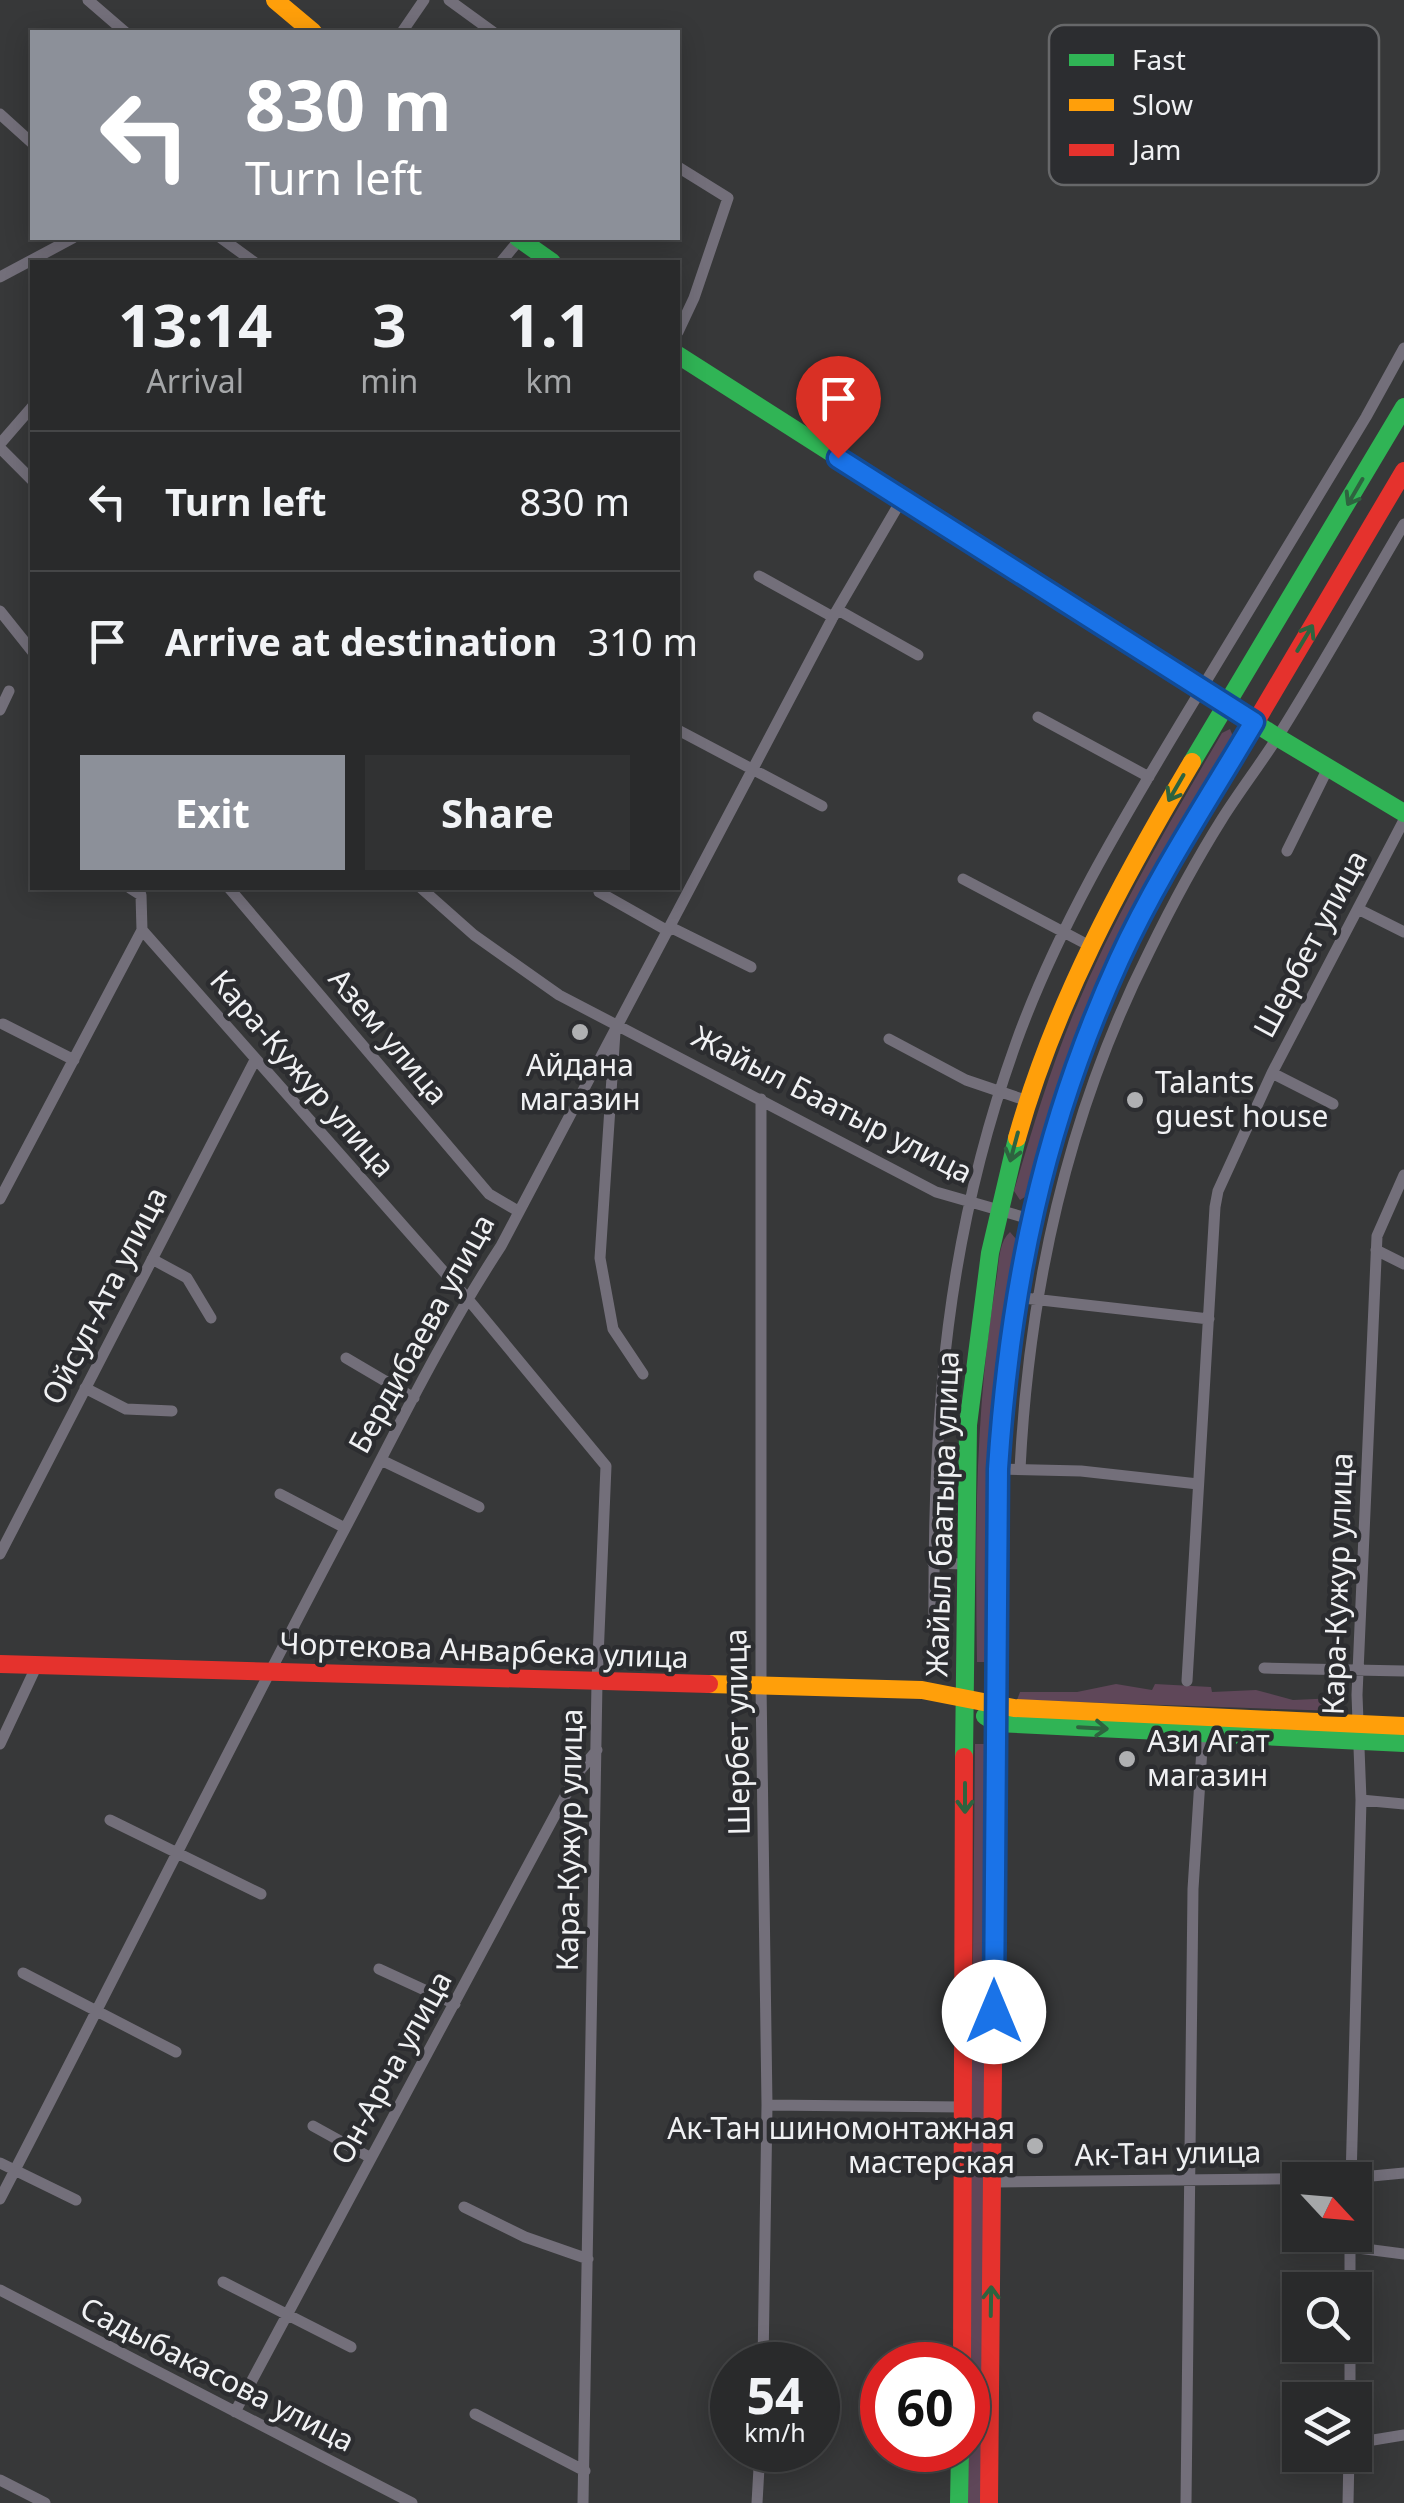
<!DOCTYPE html>
<meta charset="utf-8">
<style>
:root{--surface:#292a2b;--page:#313233;--text:#f1f3f6;--muted:#a5a7a9;--line:#454647;--accent:#8c9099}
body{margin:0;font-family:"Noto Sans",sans-serif;background:var(--page);color:var(--text);height:100vh;display:flex;flex-direction:column;font-size:38px;white-space:nowrap}
*{box-sizing:border-box;margin:0}
p{font-size:32px;color:var(--muted)}
.icon{flex:none;width:55px;height:55px;fill:none;stroke:currentColor;stroke-width:2;stroke-linecap:round;stroke-linejoin:round}
.map{position:relative;flex:1;overflow:hidden}
.drawer{position:absolute;left:30px;top:260px;width:650px;height:630px;display:flex;flex-direction:column;background:var(--surface);border-radius:0px;box-shadow:0 5px 25px #0003,0 0 0 2px var(--line)}
.drawer>*{flex:none}
.banner{position:absolute;left:30px;top:30px;width:650px;height:210px;border-radius:0px;box-shadow:0 5px 25px #0003,0 0 0 2px var(--line);background:#8c9099;color:#fff;overflow:hidden}
.needle{width:65px;rotate:116deg}
.tools{position:absolute;left:1282px;top:2162px;display:grid;gap:20px}
.tools a{display:grid;place-items:center;width:90px;height:90px;border-radius:0px;background:var(--surface);box-shadow:0 5px 25px #0003,0 0 0 2px var(--line);font-size:50px}
.speed{position:absolute;left:710px;top:2342px;display:flex;gap:20px;font-size:50px;font-weight:700;text-align:center}
.speed>*{display:grid;place-content:center;width:130px;height:130px;border-radius:50%;background:var(--surface);box-shadow:0 5px 25px #0003,0 0 0 2px var(--line);line-height:1}
.speed small{font-size:25px;font-weight:400}
.speed .limit{border:15px solid #d22;background:#fff;color:#111}
.pin{position:absolute;display:grid;place-items:center;width:85px;height:85px;color:#fff;margin:-102px -42px;border-radius:50% 50% 50% 0;rotate:-45deg;box-shadow:0 0 10px #0007}
.pin .icon{rotate:45deg}
.me{position:absolute;width:110px;margin:-55px;rotate:0deg;stroke-linejoin:round;filter:drop-shadow(0 0 8px #0008)}
.turn{display:flex;align-items:center;gap:35px;height:210px;padding:0 50px;font-size:45px}
.turn .icon{width:130px;height:130px;stroke-width:2.5}
.turn b{display:block;font-size:70px;line-height:85px}
.eta{display:flex;justify-content:space-evenly;align-items:center;height:170px;text-align:center}
.eta b{font-size:60px;font-weight:700;line-height:70px}
.primary-button{display:flex;gap:20px;margin-top:auto;padding:20px 50px}
.primary-button a{flex:1;height:115px;border-radius:0px;background:var(--accent);color:#fff;font-size:40px;font-weight:700;line-height:115px;text-align:center}
.primary-button a+a{background:var(--page);color:var(--text)}
ul{padding:0;list-style:none}
li{display:flex;align-items:center;gap:30px;height:140px;padding:0 50px;border-top:2px solid var(--line)}
li div{flex:1}
li b{display:block;font-size:38px}
li em{font-style:normal}
.map>svg:first-child{display:block}
</style>
<div class="map">
<svg width="1404" height="2503" viewBox="0 0 1404 2503">
<rect width="100%" height="100%" fill="#373839"/>
<path fill="#5f4759" d="M1230 729 1234 739C1188 812 1142 887 1106 966 1072 1041 1048 1119 1025 1197L1020 1200 1014 1191C1032 1130 1050 1069 1075 1010 1116 913 1169 823 1222 733Z
M1010 1232 1016 1239 996 1362 989 1433 988 1662H977C975 1535 975 1408 996 1282 999 1266 998 1242 1010 1232Z
M1116 1684 1152 1690 1155 1684 1211 1687 1212 1692 1256 1690 1293 1700 1337 1698V1711L1017 1700 1020 1692H1077Z
M975 1744H989L984 2162H971Z
M971 2169H985L982 2503H967Z"/>
<g fill="none" stroke-linecap="round" stroke-linejoin="round">
<path stroke="#736f7a" stroke-width="11" d="M88 0 125 32
M449 0 493 32
M402 32 424 0
M0 114 32 143
M678 167 728 198 694 298 678 332
M221 238 254 262
M501 262 520 239
M0 277 73 238
M0 444 32 407
M0 448 32 480
M759 576 833 617
M838 610 918 655
M0 611 32 651
M0 710 9 691
M1038 717 1149 777
M678 730 822 806
M1287 851 1328 768
M963 879 1090 946
M130 888 141 895 142 930
M229 888 489 1194 518 1211
M421 888 474 935 559 995 936 1192 1030 1219
M599 892 668 931
M1358 909 1404 932
M670 927 751 967
M142 930 467 1298 606 1466 597 1682 583 2503
M3 1024 74 1060
M615 1032 600 1258 613 1329 643 1374
M889 1039 966 1080 1028 1101
M1272 1073 1333 1104
M761 1099V1685L767 2105 763 2365
M0 1199 142 930
M1376 1250 1404 1264
M152 1259 187 1278 211 1318
M1015 1297 1209 1319
M346 1358 414 1398
M85 1388 126 1409 172 1411
M381 1460 479 1507
M999 1469 1081 1471 1198 1484
M1020 1469C1029 1289 1068 1113 1149 952 1171 907 1195 862 1222 819 1239 792 1259 766 1277 738 1321 668 1362 595 1404 524
M280 1494 345 1528
M0 1554 255 1060
M933 1563 964 1564
M934 1616C933 1412 946 1237 1016 1043 1057 929 1120 824 1182 721 1243 619 1305 518 1366 417L1404 348
M1264 1668 1404 1671
M1187 1681 1215 1207 1218 1191 1272 1073 1404 820
M0 1744 37 1665
M1361 1800 1404 1804
M110 1820 261 1894
M379 1969 455 2004
M23 1973 176 2052
M767 2105 963 2107
M313 2126 371 2158
M0 2163 76 2200
M1351 2180 1361 1800 1357 1695 1377 1236 1404 1175
M993 2182 1351 2178 1404 2173
M0 2199C114 1979 224 1757 340 1538 392 1440 440 1339 501 1246L833 617 902 499
M464 2207 525 2237 588 2259
M1350 2247 1404 2254
M223 2282 351 2347
M0 2290 412 2503
M1350 2290V2235
M1350 2400V2345
M235 2412 577 1774 597 1750
M475 2414 585 2471
M1355 2443 1404 2435
M0 2480 45 2503
M757 2503 760 2450
M1186 2503 1193 1889 1203 1733
M1348 2503 1349 2455"/>
<path stroke="#30b455" stroke-width="18" d="M518 238 552 262
M678 355 1277 737 1404 813
M1192 762 1404 407
M985 1716 996 1723 1404 1743
M964 1757 968 1425 990 1253 1017 1138
M959 2503 960 2450"/>
<path stroke="#ff9f0a" stroke-width="18" d="M275 0 313 32
M1017 1138C1054 1005 1122 880 1192 762
M997 1632C998 1554 997 1475 1004 1396 1019 1214 1071 1035 1164 877
M709 1684 922 1690 1014 1708 1404 1726"/>
<path stroke="#e5322d" stroke-width="18" d="M1164 877 1404 471
M0 1664 709 1684
M962 2365 964 1757
M989 2503 997 1632"/>
</g>
<defs><path id="oneway-shaft" d="M-6 0H5M1.5-3L5.5 0L1.5 3" fill="none" stroke-width="1.6" stroke-linecap="round" stroke-linejoin="round" transform="scale(2.5)"/></defs>
<g stroke="#2e633f">
<use href="#oneway-shaft" transform="translate(1355 492) rotate(120)"/>
<use href="#oneway-shaft" transform="translate(1305 638) rotate(-59)"/>
<use href="#oneway-shaft" transform="translate(1176 788) rotate(120)"/>
<use href="#oneway-shaft" transform="translate(1014 1147) rotate(105)"/>
<use href="#oneway-shaft" transform="translate(1093 1728) rotate(3)"/>
<use href="#oneway-shaft" transform="translate(965 1798) rotate(90)"/>
<use href="#oneway-shaft" transform="translate(991 2301) rotate(-89)"/>
</g>
<g fill="none" stroke-linecap="round" stroke-linejoin="round">
<defs>
<path id="route" d="M838 458 1254 722C1208 800 1157 877 1119 960 1043 1127 1010 1287 998 1469L994 2012"/>
</defs>
<use href="#route" stroke="#114b97" stroke-width="25"/>
<use href="#route" stroke="#1a73e8" stroke-width="18"/>
</g>
<g fill="#afb0b2" stroke="#2c2d30" stroke-width="4">
<circle cx="580" cy="1032" r="10"/>
<circle cx="1135" cy="1100" r="10"/>
<circle cx="1127" cy="1759" r="10"/>
<circle cx="1035" cy="2146" r="10"/>
</g>
<g text-anchor="middle" stroke-width="9" stroke-linejoin="round" paint-order="stroke">
<g font-size="30" fill="#f0f1f3" stroke="#2c2d30">
<text transform="translate(1311 944) rotate(-62)" y="10">Шербет улица</text>
<text transform="translate(388 1037) rotate(50)" y="10">Азем улица</text>
<text transform="translate(302 1074) rotate(49)" y="10">Кара-Кужур улица</text>
<text transform="translate(832 1105) rotate(27)" y="10">Жайыл Баатыр улица</text>
<text transform="translate(105 1296) rotate(-63)" y="10">Ойсул-Ата улица</text>
<text transform="translate(422 1334) rotate(-61)" y="10">Бердибаева улица</text>
<text transform="translate(943 1514) rotate(-88)" y="10">Жайыл баатыра улица</text>
<text transform="translate(1338 1584) rotate(-88)" y="10">Кара-Кужур улица</text>
<text transform="translate(484 1651) rotate(2)" y="10">Чортекова Анварбека улица</text>
<text transform="translate(738 1732) rotate(-91)" y="10">Шербет улица</text>
<text transform="translate(570 1840) rotate(-89)" y="10">Кара-Кужур улица</text>
<text transform="translate(392 2068) rotate(-61)" y="10">Он-Арча улица</text>
<text transform="translate(1168 2154) rotate(-1)" y="10">Ак-Тан улица</text>
<text transform="translate(217 2375) rotate(27)" y="10">Садыбакасова улица</text>
</g>
<g font-size="30" fill="#f0f1f3" stroke="#2c2d30" text-anchor="start">
<text x="580" y="1076" text-anchor="middle">Айдана<tspan x="580" dy="34">магазин</tspan></text>
<text x="1155" y="1093">Talants<tspan x="1155" dy="34">guest house</tspan></text>
<text x="1147" y="1752">Ази Агат<tspan x="1147" dy="34">магазин</tspan></text>
<text x="1015" y="2139" text-anchor="end">Ак-Тан шиномонтажная<tspan x="1015" dy="34">мастерская</tspan></text>
</g>
</g>
<rect x="1049" y="25" width="330" height="160" rx="15" fill="#2c2d30" stroke="#67686a" stroke-width="2.5"/>
<rect x="1069" y="54" width="45" height="12" fill="#30b455"/>
<rect x="1069" y="99" width="45" height="12" fill="#ff9f0a"/>
<rect x="1069" y="144" width="45" height="12" fill="#e5322d"/>
<g font-size="28" fill="#f0f1f3">
<text x="1132" y="70">Fast</text>
<text x="1132" y="115">Slow</text>
<text x="1132" y="160">Jam</text>
</g>
</svg>
<div class="tools">
<a><svg class="needle" viewBox="-14 -14 28 28"><path d="M0-13l5 13h-10z" fill="#e53935"/><path d="M0 13l5-13h-10z" fill="#a5a7a9"/></svg></a>
<a><svg class="icon" aria-label="search" viewBox="0 0 24 24"><circle cx="10" cy="10" r="6"/><path d="M15 15l6 6"/></svg></a>
<a><svg class="icon" aria-label="layers" viewBox="0 0 24 24"><path d="M12 4l9 5-9 5-9-5zM3 14l9 5 9-5"/></svg></a>
</div>
<div class="speed"><div>54<small>km/h</small></div><div class="limit">60</div></div>
<div class="pin" style="left:838px;top:458px;background:#d93025"><svg class="icon" aria-label="arrive" viewBox="0 0 24 24"><path d="M6 21V4h12l-3 4 3 4H6"/></svg></div>
<svg class="me" style="left:994px;top:2012px" viewBox="-20 -20 40 40"><circle r="19" fill="#fff"/><path d="M0-13L10 11 0 6-10 11z" fill="#1a73e8"/></svg>
<div class="banner">
<div class="turn"><svg class="icon" aria-label="left" viewBox="0 0 24 24"><path d="M17 20v-9H6M10 6l-5 5 5 5"/></svg><div><b>830 m</b>Turn left</div></div>
</div>
<section class="drawer">
<div class="eta">
<div><b>13:14</b><p>Arrival</p></div>
<div><b>3</b><p>min</p></div>
<div><b>1.1</b><p>km</p></div>
</div>
<ul>
<li><svg class="icon" aria-label="left" viewBox="0 0 24 24"><path d="M17 20v-9H6M10 6l-5 5 5 5"/></svg><div><b>Turn left</b></div><em>830 m</em></li>
<li><svg class="icon" aria-label="arrive" viewBox="0 0 24 24"><path d="M6 21V4h12l-3 4 3 4H6"/></svg><div><b>Arrive at destination</b></div><em>310 m</em></li>
</ul>
<div class="primary-button"><a>Exit</a><a>Share</a></div>
</section>
</div>
